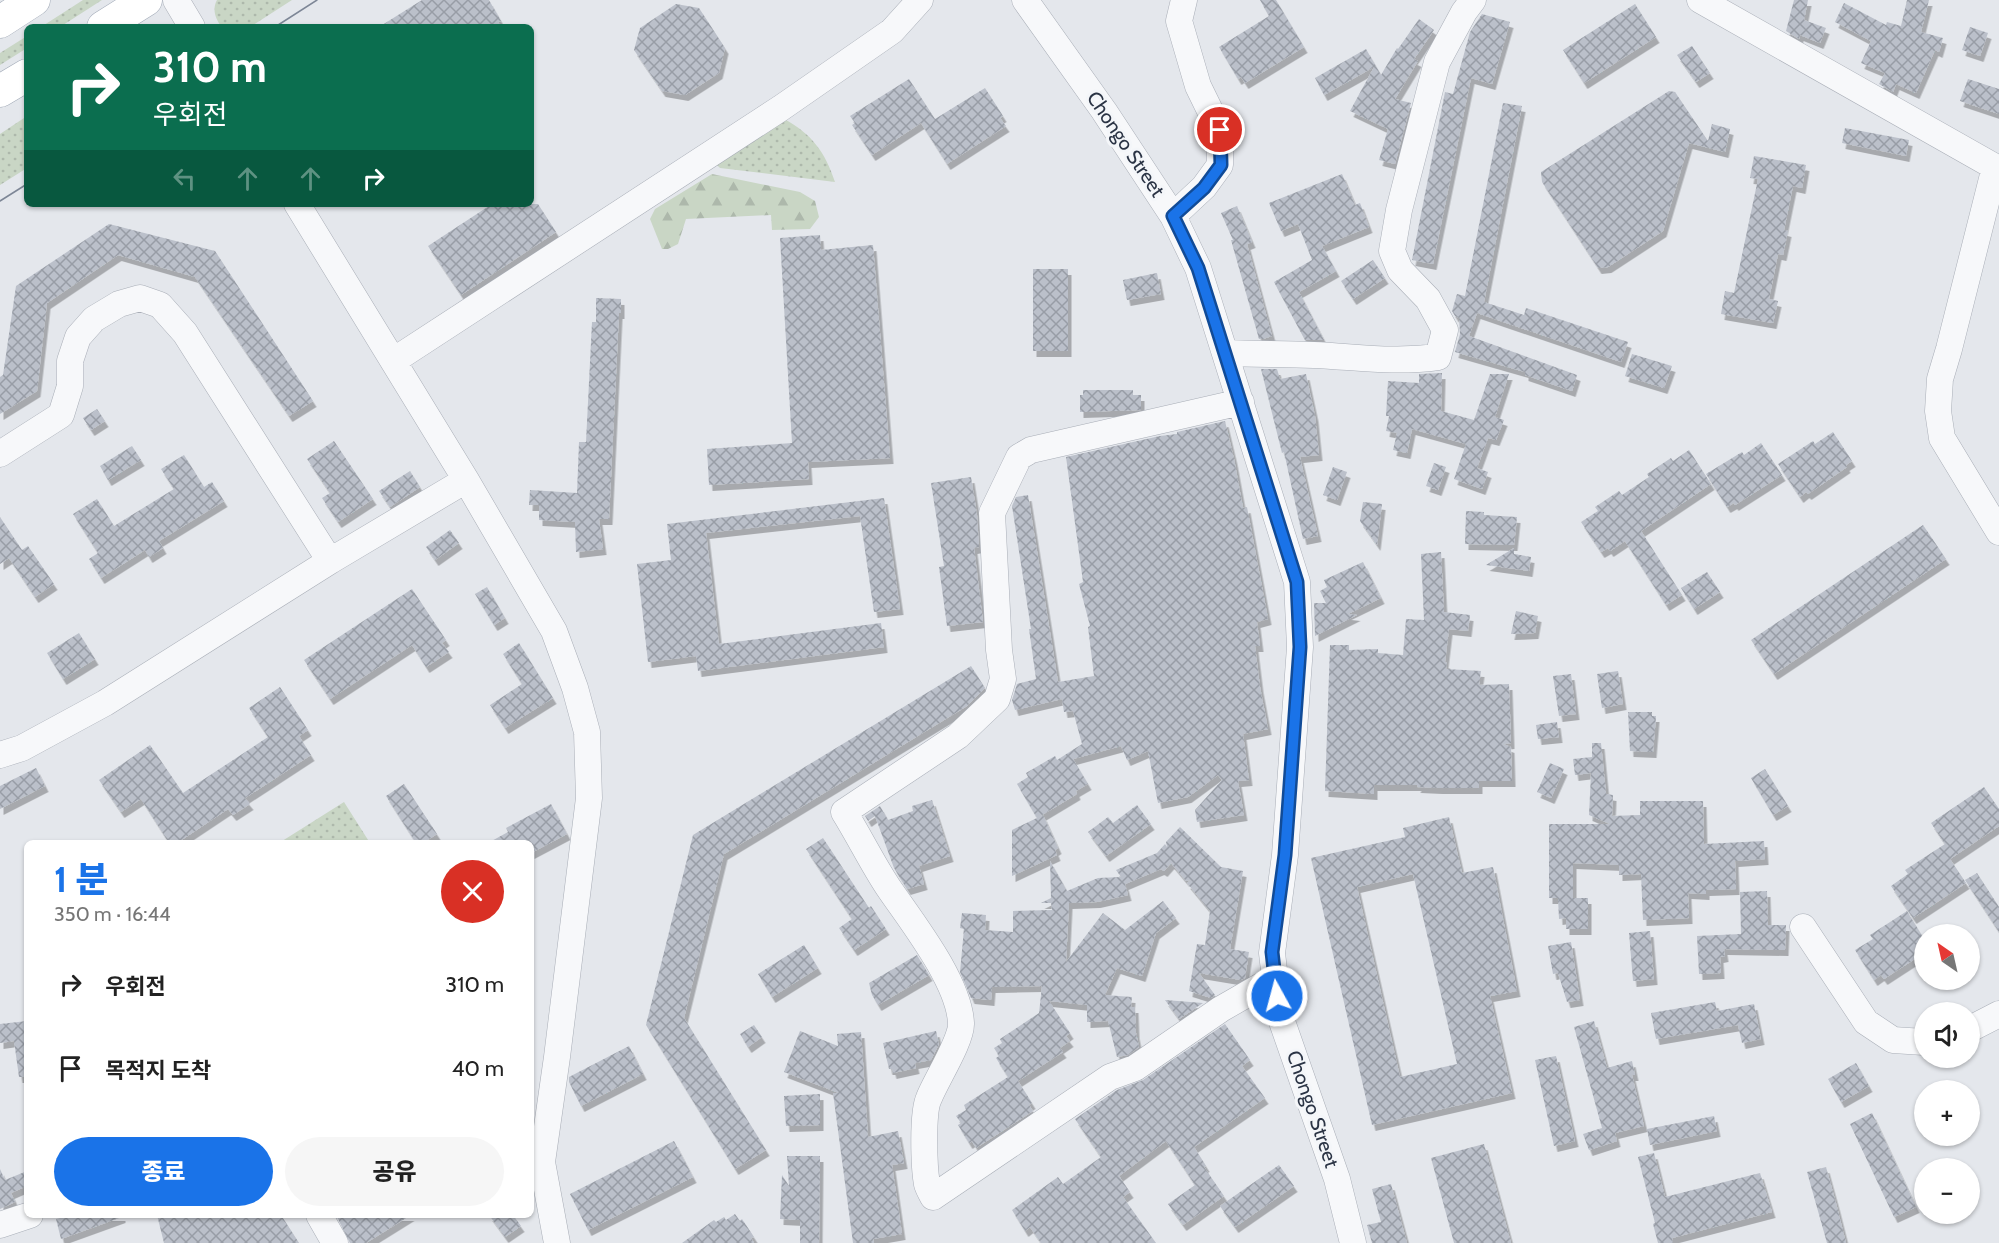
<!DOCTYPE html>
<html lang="ko">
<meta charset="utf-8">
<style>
:root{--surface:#fff;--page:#f6f6f6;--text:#222;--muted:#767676;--accent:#1a73e8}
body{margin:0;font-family:Cabin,"Noto Sans KR",sans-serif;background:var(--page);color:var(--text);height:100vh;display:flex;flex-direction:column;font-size:22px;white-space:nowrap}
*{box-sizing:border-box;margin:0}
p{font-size:20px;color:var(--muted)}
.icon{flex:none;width:33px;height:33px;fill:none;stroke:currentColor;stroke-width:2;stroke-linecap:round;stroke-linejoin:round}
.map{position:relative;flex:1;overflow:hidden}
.drawer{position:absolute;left:24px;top:840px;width:510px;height:378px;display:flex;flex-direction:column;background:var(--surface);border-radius:9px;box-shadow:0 2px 4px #0004}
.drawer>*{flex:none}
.guide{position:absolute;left:24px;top:24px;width:510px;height:183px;border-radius:9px;box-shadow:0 2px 4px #0004;background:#0b6e4f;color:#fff;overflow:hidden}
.needle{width:39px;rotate:326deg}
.controls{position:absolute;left:1914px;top:924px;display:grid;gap:12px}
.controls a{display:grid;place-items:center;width:66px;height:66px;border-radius:50%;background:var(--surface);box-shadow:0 2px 4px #0004;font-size:30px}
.pin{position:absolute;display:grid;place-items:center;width:51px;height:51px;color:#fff;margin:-26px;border:3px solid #fff;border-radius:50%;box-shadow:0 2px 6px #0007}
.me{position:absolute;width:66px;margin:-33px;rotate:353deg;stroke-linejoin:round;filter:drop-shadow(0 0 4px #0008)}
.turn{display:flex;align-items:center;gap:21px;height:126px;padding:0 30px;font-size:27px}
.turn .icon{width:78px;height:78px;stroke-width:2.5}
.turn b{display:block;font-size:42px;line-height:51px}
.lanes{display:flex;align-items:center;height:57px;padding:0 30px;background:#0003;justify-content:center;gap:30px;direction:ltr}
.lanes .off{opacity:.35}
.round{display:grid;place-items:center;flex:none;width:63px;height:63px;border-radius:32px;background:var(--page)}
.overview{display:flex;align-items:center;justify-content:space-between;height:102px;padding:0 30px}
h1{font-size:36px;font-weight:800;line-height:45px;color:var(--accent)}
.button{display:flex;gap:12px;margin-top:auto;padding:12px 30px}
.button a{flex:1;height:69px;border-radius:36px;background:var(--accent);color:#fff;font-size:24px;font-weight:800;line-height:69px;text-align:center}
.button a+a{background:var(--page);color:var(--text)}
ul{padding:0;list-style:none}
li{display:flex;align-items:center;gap:18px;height:84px;padding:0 30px}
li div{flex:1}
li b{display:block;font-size:22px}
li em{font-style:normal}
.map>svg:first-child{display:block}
</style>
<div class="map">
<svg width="1999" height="1243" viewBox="0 0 1999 1243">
<defs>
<pattern id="grass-dots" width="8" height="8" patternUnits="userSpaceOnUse" patternTransform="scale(1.5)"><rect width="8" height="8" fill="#c9d6c5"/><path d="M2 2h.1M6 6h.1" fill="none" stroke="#adb8ab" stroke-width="1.8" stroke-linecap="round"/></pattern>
<pattern id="forest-firs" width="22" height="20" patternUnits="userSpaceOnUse" patternTransform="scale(1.5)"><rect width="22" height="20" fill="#c9d6c5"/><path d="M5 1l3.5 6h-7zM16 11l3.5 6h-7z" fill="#adb8ab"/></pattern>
<pattern id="building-cross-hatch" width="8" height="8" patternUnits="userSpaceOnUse" patternTransform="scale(1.5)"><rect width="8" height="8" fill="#bbc0ca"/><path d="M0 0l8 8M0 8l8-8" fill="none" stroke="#989da6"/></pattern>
<filter id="shadow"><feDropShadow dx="3.5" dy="6" stdDeviation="0" flood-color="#0004"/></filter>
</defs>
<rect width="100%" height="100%" fill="#e4e7ec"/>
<path fill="url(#grass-dots)" d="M83 0H102L60 27H41Z
M217 0H292L250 27H222C215 19 212 9 217 0Z
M27 36V48L0 65V53Z
M27 116V168L0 185V134Z
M784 119C812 134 825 152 835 182L720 168 716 164Z
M344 802 370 843H279Z"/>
<path fill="url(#forest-firs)" d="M712 174 800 192 815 201 819 217 810 229 772 230 771 215 686 219 678 244 668 249H662L650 219 655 209Z"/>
<path fill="url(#building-cross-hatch)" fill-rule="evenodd" filter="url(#shadow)" d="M422 0H489L501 21 498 22 501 27H379Z
M1260 0H1276L1304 47 1245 83 1241 77 1238 79 1219 47 1269 16Z
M1794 0H1808L1804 20 1826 28 1820 43 1800 35 1799 39 1786 31Z
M1907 0H1929L1921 32 1943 38 1939 52 1935 50 1916 93 1896 84 1893 92 1879 84 1885 73 1861 63 1871 41 1835 22 1844 3 1886 25 1887 22 1901 26Z
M676 4 699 8 725 48 719 73 685 95 662 91 634 50 640 28Z
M1635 4 1656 37 1584 83 1563 50Z
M1482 14 1510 22 1492 84 1471 78 1433 264 1412 260 1445 92 1453 94 1470 32Z
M1419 19 1434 30 1414 59 1418 61 1395 99 1411 103 1395 164 1379 160 1388 129 1350 111 1374 67 1324 95 1315 78 1366 49 1381 75 1397 48 1398 49Z
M1970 27 1988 33 1980 56 1962 50Z
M1692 46 1710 73 1696 82 1677 55Z
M909 79 935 119 985 88 1003 116 1000 118 1006 126 947 164 921 123 872 155 852 125 855 123 850 116Z
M1968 79 1999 89V114L1960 101Z
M1669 91 1675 92 1708 141 1712 124 1730 129 1725 152 1689 143 1663 231 1608 267 1598 268 1542 182 1541 172Z
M1503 103 1522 106 1484 302 1524 315 1526 308 1628 342 1621 362 1477 313 1469 336 1577 375 1572 391 1525 375V372L1455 352 1460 334 1459 318 1455 316 1452 311 1457 294 1465 296Z
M1845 128 1909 140 1906 156 1842 143Z
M1754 156 1806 165 1802 188 1793 186 1784 230 1788 231 1783 255 1778 254 1769 299 1778 301 1773 323 1721 314 1725 291 1734 293 1758 179 1750 178Z
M1342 174 1355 205 1360 203 1369 227 1322 246 1336 271 1299 292 1324 340H1305L1274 282 1312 260 1298 224 1281 231 1269 203Z
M492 204H538L556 232 461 295 428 246Z
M1237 206 1252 242 1247 244 1272 336 1263 339H1259L1231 240H1233L1221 213Z
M109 224 215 251 313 401 289 416 195 277 118 255 47 303 37 391 0 414V377L3 375 16 286Z
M820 235 821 250 873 245 890 458 808 462 809 479 709 485 707 449 792 443 780 238Z
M1373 260 1385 278 1353 299 1341 281Z
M1033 269H1068V351H1033Z
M1157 273 1161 294 1127 300 1123 280Z
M596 298 621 299V313H619L609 519H599L603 549 576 552 575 522 539 520V505H529L530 490 577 493 579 442H586L592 322H596Z
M1632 354 1672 366 1664 388 1625 376Z
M1261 369H1277L1280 379 1306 374 1315 416 1319 455 1300 457 1318 536 1303 539 1284 452 1282 453Z
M1442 373 1441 411 1474 420 1490 374H1509L1495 417 1504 420 1496 440 1488 438 1477 468 1488 472 1482 489 1454 479 1466 444 1412 429 1407 453 1393 450 1397 433 1386 431 1389 416H1386L1388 381 1419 383V374Z
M1083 390H1133V395H1141V410L1080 412V395H1083Z
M97 409 105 421 91 430 83 418Z
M1225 421 1234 459 1243 508 1247 507 1268 619 1257 622 1260 646H1255L1260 687 1268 729 1243 734 1249 780 1238 781 1244 815 1197 822 1195 810 1222 780 1218 775 1188 797 1158 803 1148 751 1127 760 1121 746 1073 759 1088 784 1076 791 1077 794 1037 818 1017 784 1028 777 1026 773 1055 756 1057 760 1082 744 1073 711 1064 712 1062 699 1015 710 1012 700 1017 684 1036 679 1029 629H1031L1012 506 1016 497 1028 495 1058 682 1094 676 1088 627 1090 626 1079 584 1083 582 1066 457 1160 436 1177 434V432Z
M1833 432 1852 461 1846 465 1847 467 1808 494 1806 492 1800 497 1778 464 1813 441 1815 444Z
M334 441 373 499 338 522 322 498 330 493 307 459Z
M1761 443 1782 475 1735 505 1734 503 1727 507 1706 474 1742 452 1744 455Z
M132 446 141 460 108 480 100 466Z
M1689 450 1711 484 1641 531 1682 595 1666 605 1625 541 1610 551 1608 548 1601 552 1581 522 1598 511 1595 507 1619 491 1622 495 1649 477 1647 474 1671 458 1673 461Z
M184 455 204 487 212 482 224 501 159 541 163 548 149 557 145 550 101 578 89 559 98 553 73 514 97 499 114 526 174 489 161 469Z
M1434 463 1446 467 1438 490 1426 486Z
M1333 467 1347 472 1337 500 1323 495Z
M410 471 420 487 390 507 379 491Z
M971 477 977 515 979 547 974 548 983 622 947 626 939 567 944 566 931 483Z
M884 498 900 609 874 612 860 516 706 533 719 644 881 623 884 647 698 671 696 656 648 662 637 564 671 560 667 524Z
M1363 502 1382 504 1377 545 1360 521Z
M1466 511 1484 512V515L1517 517 1514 545 1465 544Z
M0 517 22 550 28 546 54 584 35 597 9 558 0 564Z
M1923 525 1946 559 1774 674 1751 640Z
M450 530 459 543 435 560 426 547Z
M1514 548V554L1531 557 1529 571 1486 565Z
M1441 552 1444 612 1470 615 1468 631 1449 629 1445 662 1447 663 1446 669 1481 671 1479 685 1509 684 1511 743 1503 744 1511 747 1512 781H1479V788H1439L1417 787 1418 785H1374V794L1325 791 1330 645H1349V650L1378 649V653L1403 655 1406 619 1424 620 1421 554Z
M1363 562 1381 598 1348 614 1357 615 1315 636 1314 603H1326L1320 591 1327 587 1324 580Z
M1707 572 1720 592 1694 609 1681 588Z
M487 587 505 618 494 625 475 594Z
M412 589 446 640 442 643 449 652 426 667 412 645 330 699 304 660Z
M1516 611 1538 616 1535 633 1511 634Z
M79 633 95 659 63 679 47 653Z
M519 643 553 698 505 728 490 705 522 684 503 654Z
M971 666 985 688 967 706 724 854 684 1018 766 1150 735 1169 646 1025 693 835Z
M1618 671 1623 704 1602 708 1597 674Z
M1571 674 1576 714 1559 716 1553 676Z
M280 687 308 730 299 736 311 755 245 798 250 804 233 815 228 809 177 843H169L141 799 121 812 99 780 150 745 183 793 268 737 249 708Z
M1628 712H1652V716H1656L1653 752 1630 751Z
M1557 722 1559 737 1538 739 1536 725Z
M1592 743H1601L1606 794 1613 795 1612 816 1640 815V801H1703L1704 844 1764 841 1765 859 1735 861 1736 889 1706 890V894L1688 893 1689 918 1643 920 1641 874 1619 875V865L1573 863V898H1588V929H1566V918L1559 919 1558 898H1549V824H1610L1589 815 1591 773 1575 775 1573 759 1592 757Z
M1550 763 1564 769 1551 798 1537 792Z
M36 768 45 786 0 809V786Z
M1765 769 1788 806 1773 815 1751 778Z
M404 784 437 834 423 843H416L386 796Z
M1984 787 1999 809V826L1950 859 1966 883 1913 918 1891 886 1908 874 1905 870 1945 844 1931 823Z
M932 800 950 856 919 866 924 884 907 889 894 868 875 816 868 821 865 816 880 806 888 820 913 811 912 806Z
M551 804 567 834 531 853V843H488L508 832 506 828Z
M1137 805 1151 824 1106 856 1088 832 1108 817 1113 823Z
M1043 815 1058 848 1055 850 1057 855 1012 876V830Z
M1449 817 1462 873 1493 867 1517 991 1490 996 1512 1093 1372 1125 1311 858 1405 837 1403 828ZM1413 874 1457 1064 1400 1077 1357 887Z
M1180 827 1221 867 1243 871 1230 949 1249 952 1245 978 1241 980 1199 973 1215 995 1211 998 1189 991 1197 944 1205 945 1210 911 1187 883 1191 880 1186 881 1171 863 1164 871 1161 869 1125 884 1128 895 1097 902 1069 903 1066 962 1103 913 1125 930 1163 901 1176 918 1156 933 1142 976 1117 968 1105 995 1132 997 1131 1007H1135L1136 1033 1139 1047 1128 1055 1117 1057 1108 1021 1087 1022V1005L1049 1001 1070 1033 1066 1036 1070 1041 1060 1048 1063 1052 1018 1081 1032 1103 1029 1105 1033 1111 976 1148 972 1141 969 1143 958 1125 961 1123 956 1116 966 1110 964 1105 1008 1077 996 1058 999 1056 994 1048 1002 1043 1000 1039 1039 1013 1042 986 992 987 991 1000 971 998 960 972 964 929 960 928 962 913 986 915 985 930 1013 932V911L1052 910 1051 903H1041L1051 898 1050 861 1067 891 1098 878 1121 877 1116 870 1157 853 1165 844 1167 847 1166 842Z
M823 838 869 908 871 906 886 929 854 950 839 928 852 919 806 849Z
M1977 873 1999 907V932L1965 880Z
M1767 891 1768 925H1786L1785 950 1724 949 1725 956 1720 957 1721 973 1699 974 1697 936 1741 934 1740 892Z
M1907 911 1924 939V953L1884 979 1881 975 1874 980 1855 950 1873 939 1870 935Z
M1650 931 1654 979 1633 981 1629 933Z
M1571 942 1580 1000 1567 1002 1558 973 1553 974 1548 946Z
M804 945 818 968 772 997 758 974Z
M917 955 929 975 878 1005 872 995 869 983Z
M1165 1000 1203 1003 1179 1019Z
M1715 1002 1717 1011 1754 1004 1761 1039 1742 1043 1738 1025 1656 1039 1651 1013Z
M27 1021V1077H19L14 1041 0 1043V1024Z
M1594 1021 1607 1068 1632 1061 1635 1075H1632L1644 1126 1615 1133 1617 1141 1589 1150 1583 1134 1602 1128 1574 1027Z
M1225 1024 1250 1060 1242 1066 1265 1098 1194 1147 1206 1166 1204 1167 1224 1196 1183 1225 1168 1204 1195 1185 1166 1141 1119 1176 1130 1192 1123 1197 1156 1243H1041L1030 1227 1025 1231 1012 1210 1058 1177 1063 1184 1101 1157 1075 1119 1117 1090 1143 1080Z
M754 1025 762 1037 748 1047 740 1034Z
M800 1031 838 1046 837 1034 861 1032 868 1137 898 1131 904 1163 892 1165 902 1234 873 1239 874 1243H853L833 1093H839L784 1072Z
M936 1031 939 1044 931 1060 915 1063 916 1068 893 1073 892 1069H889L883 1043Z
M629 1046 643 1074 581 1106 569 1082V1077Z
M1556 1056 1575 1141 1554 1146 1535 1060Z
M1856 1063 1869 1086 1841 1102 1828 1079Z
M820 1094V1125L786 1126 784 1096Z
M1872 1113 1916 1207 1894 1217 1850 1124Z
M1714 1116 1717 1131 1650 1145 1647 1129Z
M674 1141 693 1177 588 1230 570 1194Z
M1484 1144 1511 1243H1454L1431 1158Z
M1654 1153 1665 1197 1760 1173 1772 1212 1672 1238 1673 1243H1658L1653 1224 1655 1223 1638 1157Z
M787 1156H820L819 1243H800V1220L780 1219 782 1175 789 1186Z
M1279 1165 1294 1186 1235 1227 1220 1206Z
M1826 1167 1837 1207 1846 1243H1827L1807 1172Z
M0 1169 5 1180 27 1171V1186L11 1193 15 1202 0 1209Z
M1391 1184 1407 1243H1372L1367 1225 1381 1222 1372 1189Z
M735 1214 740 1221 742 1219 754 1237 751 1238 754 1243H682L714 1220 716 1222 724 1217 726 1220Z
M72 1215H122V1217L61 1239 56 1219Z
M157 1215H281L299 1243H164Z
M336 1215H411L366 1243H350Z
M489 1215H513L521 1226 505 1237Z"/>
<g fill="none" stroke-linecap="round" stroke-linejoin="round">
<defs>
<path id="minor" d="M176 0 192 27
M1025 0 1104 111 1173 216 1198 268 1297 582 1300 647 1285 855 1272 953 1279 1013 1337 1179 1353 1243
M1700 0 1995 167 1949 349 1940 379 1938 411 1942 438 1999 532
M297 204 466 480 554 631 575 688 587 732 589 798 557 1057 542 1162 557 1243
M1173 216 1204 187 1220 165V131L1198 86 1179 21 1184 0
M1226 353C1255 354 1285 354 1314 355 1358 357 1394 363 1438 357L1445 330 1428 299 1400 270 1392 251 1399 210 1437 62 1464 12 1473 0
M393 361 781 108 892 31 920 0
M1241 402 1031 450 1019 457 992 513 999 650 1003 679 997 699 958 736 844 812C859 836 872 863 888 887 911 921 959 981 961 1023 962 1040 936 1080 929 1098 922 1112 924 1168 927 1184 928 1188 931 1193 933 1197L1110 1077 1135 1068 1221 1009 1275 978
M0 454 61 415 70 386V361L78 337 94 319 119 304 140 298 160 305 185 333 330 561
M0 755 22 748 105 703 330 561 466 480
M1803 927 1866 1022 1893 1040 1924 1042
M1970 1029 1999 1014
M319 1215 335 1243
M0 1225 30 1215"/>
<path id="major" d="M0 22 34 0
M103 27 146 0
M0 91 27 75"/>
</defs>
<use href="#minor" stroke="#a9aeb7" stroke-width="27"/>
<use href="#major" stroke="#a3abb8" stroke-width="33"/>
<use href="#minor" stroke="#f7f8fa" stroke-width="26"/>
<use href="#major" stroke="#fff" stroke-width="32"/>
<path stroke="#7d8696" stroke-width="1.5" d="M275 27 317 0
M0 201 27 184"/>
</g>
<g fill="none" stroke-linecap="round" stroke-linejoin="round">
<defs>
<path id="route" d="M1220 130 1221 165 1204 188 1173 216 1198 268 1297 582 1300 647 1285 855 1272 952 1277 996"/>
</defs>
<use href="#route" stroke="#114b97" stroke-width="15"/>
<use href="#route" stroke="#1a73e8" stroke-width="10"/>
</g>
<g text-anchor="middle" stroke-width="6" stroke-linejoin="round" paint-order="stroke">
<g font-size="20" fill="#2b3445" stroke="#f4f6f9">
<text transform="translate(1126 144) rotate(56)" y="7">Chongo Street</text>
<text transform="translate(1313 1109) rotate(71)" y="7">Chongo Street</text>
</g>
</g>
</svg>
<div class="controls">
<a><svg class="needle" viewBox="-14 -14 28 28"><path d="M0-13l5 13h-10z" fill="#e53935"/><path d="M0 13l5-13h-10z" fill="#767676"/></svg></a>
<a><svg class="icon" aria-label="sound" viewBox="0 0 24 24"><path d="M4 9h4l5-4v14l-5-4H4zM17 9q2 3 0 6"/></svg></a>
<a>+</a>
<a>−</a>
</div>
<div class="pin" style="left:1220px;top:130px;background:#d93025"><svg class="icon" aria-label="arrive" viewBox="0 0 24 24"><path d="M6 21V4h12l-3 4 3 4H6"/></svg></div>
<svg class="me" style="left:1277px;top:996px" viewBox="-20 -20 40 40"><circle r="17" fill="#1a73e8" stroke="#fff" stroke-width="3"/><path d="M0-11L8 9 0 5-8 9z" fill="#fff"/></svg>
<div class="guide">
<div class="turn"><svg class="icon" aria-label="right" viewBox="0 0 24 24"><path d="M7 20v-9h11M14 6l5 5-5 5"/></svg><div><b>310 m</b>우회전</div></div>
<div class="lanes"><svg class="icon off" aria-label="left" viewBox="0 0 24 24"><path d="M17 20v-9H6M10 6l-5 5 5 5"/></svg><svg class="icon off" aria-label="ahead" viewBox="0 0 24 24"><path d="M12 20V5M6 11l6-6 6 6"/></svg><svg class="icon off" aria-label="ahead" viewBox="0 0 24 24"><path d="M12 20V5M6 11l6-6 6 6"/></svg><svg class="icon" aria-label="right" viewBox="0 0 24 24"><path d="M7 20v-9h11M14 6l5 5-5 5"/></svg></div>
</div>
<section class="drawer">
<div class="overview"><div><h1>1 분</h1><p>350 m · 16:44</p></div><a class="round" style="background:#d93025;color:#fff"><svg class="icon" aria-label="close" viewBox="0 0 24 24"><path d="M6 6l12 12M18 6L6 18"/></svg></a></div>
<ul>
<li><svg class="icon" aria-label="right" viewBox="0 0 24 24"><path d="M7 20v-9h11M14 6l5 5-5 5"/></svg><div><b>우회전</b></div><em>310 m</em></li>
<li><svg class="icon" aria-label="arrive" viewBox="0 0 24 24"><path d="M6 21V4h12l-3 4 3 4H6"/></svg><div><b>목적지 도착</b></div><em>40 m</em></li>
</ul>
<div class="button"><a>종료</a><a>공유</a></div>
</section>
</div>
